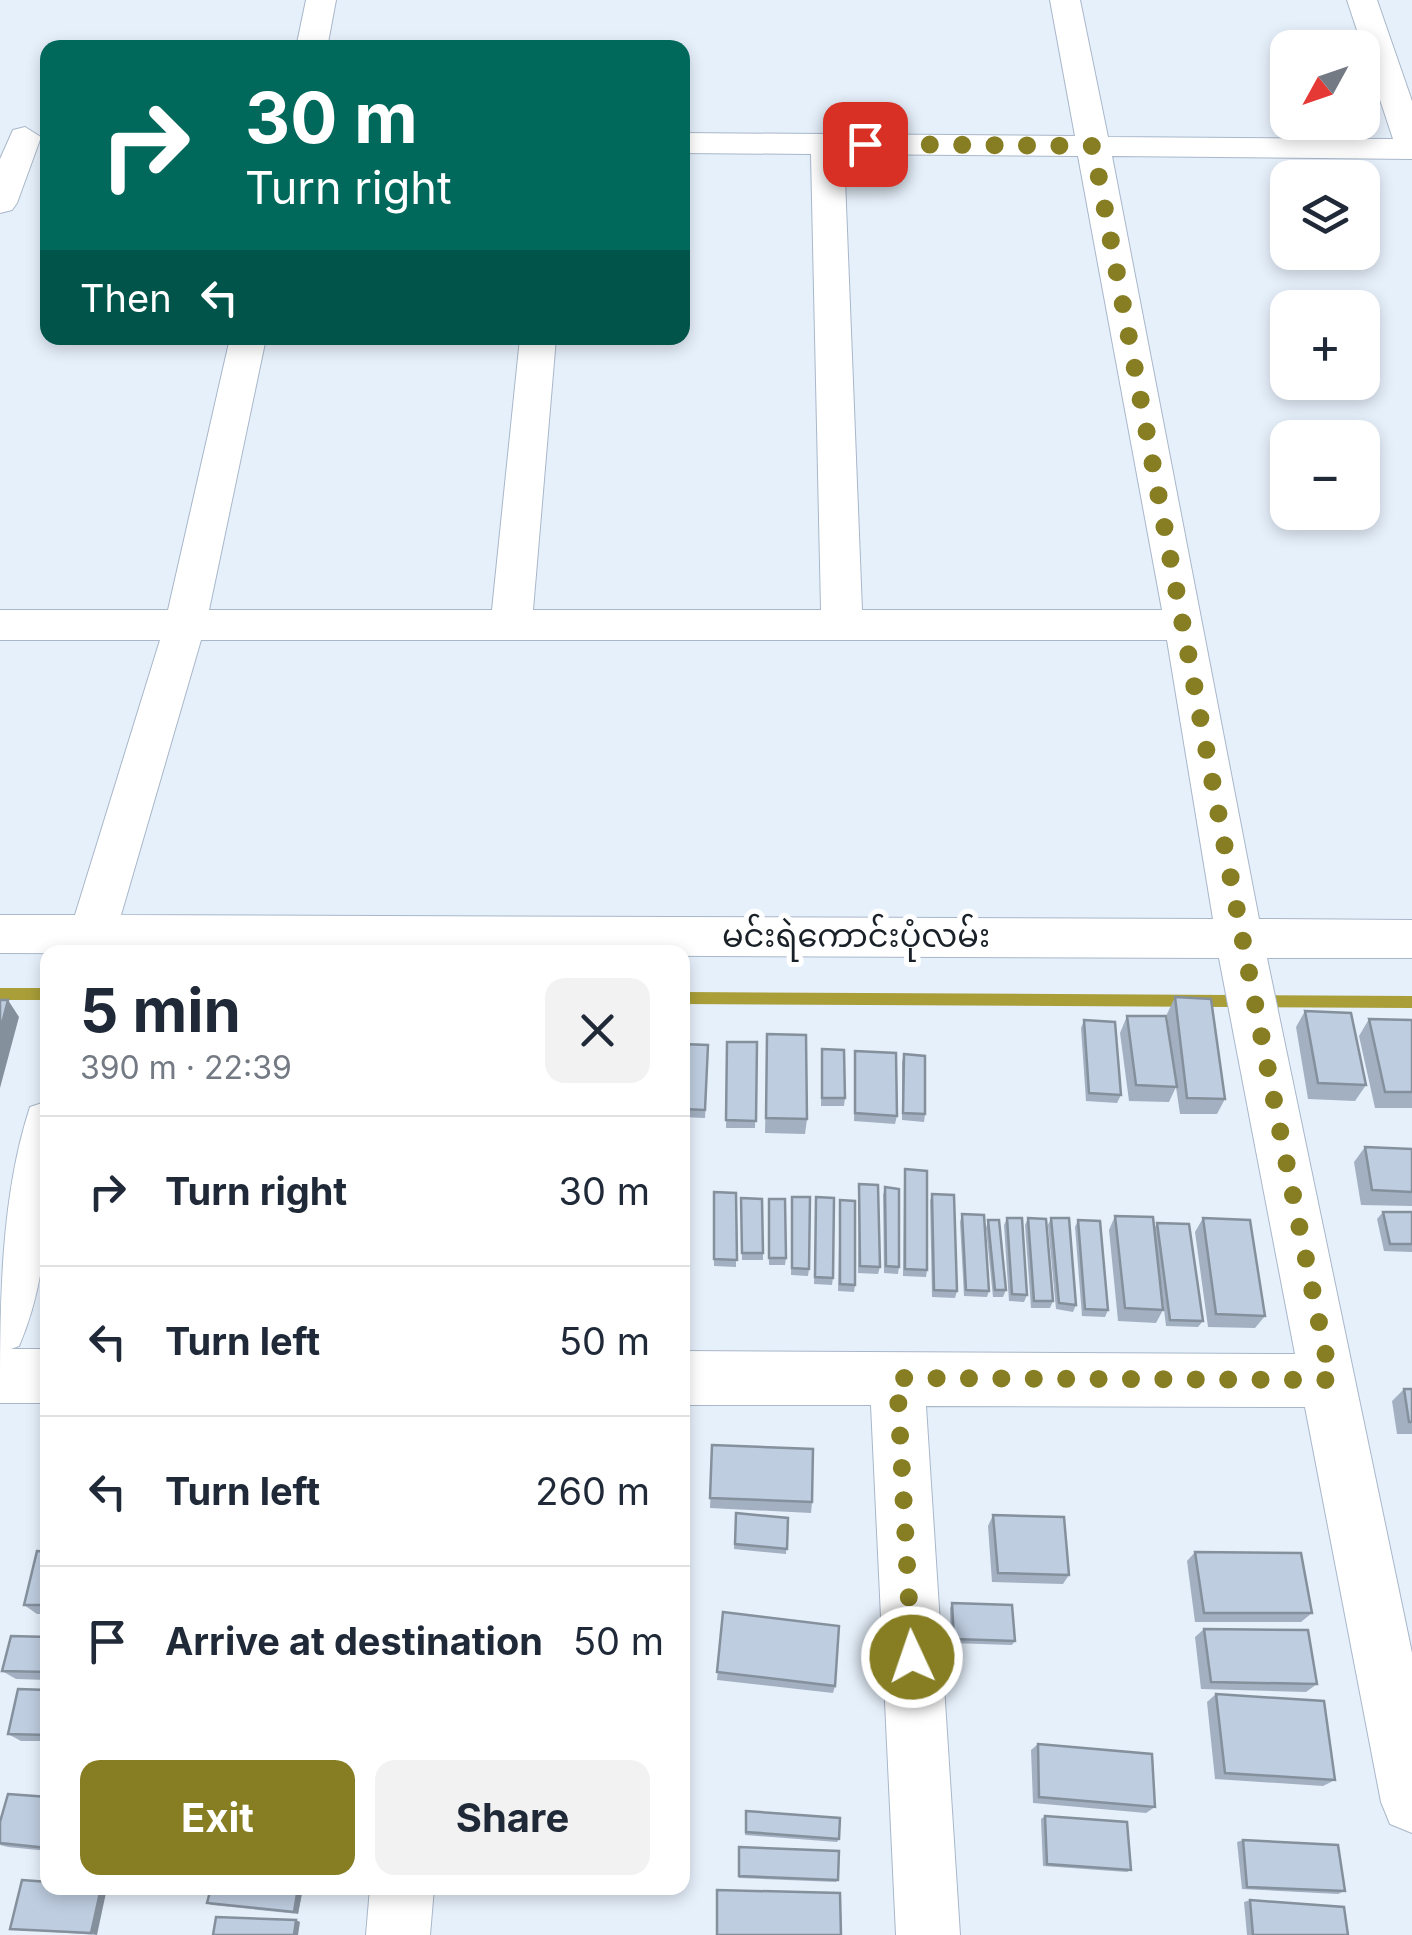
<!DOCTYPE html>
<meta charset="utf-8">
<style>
:root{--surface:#fff;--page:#f2f2f3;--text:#1f2937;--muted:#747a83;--line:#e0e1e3;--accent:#877e24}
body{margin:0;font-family:Inter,"Noto Sans Myanmar",sans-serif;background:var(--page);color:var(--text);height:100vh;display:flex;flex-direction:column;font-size:38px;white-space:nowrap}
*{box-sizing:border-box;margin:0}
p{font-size:32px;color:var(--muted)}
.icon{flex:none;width:55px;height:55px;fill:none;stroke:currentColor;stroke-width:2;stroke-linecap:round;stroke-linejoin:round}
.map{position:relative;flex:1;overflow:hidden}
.panel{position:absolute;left:40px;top:945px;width:650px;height:950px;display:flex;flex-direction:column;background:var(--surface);border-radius:20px;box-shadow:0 5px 15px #0003}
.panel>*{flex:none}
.hud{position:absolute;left:40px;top:40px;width:650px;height:305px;border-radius:20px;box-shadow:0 5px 15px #0003;background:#00695c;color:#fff;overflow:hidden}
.needle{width:65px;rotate:230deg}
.fabs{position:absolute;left:1270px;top:30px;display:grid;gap:20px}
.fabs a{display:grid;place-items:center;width:110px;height:110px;border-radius:20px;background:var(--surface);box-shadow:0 5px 15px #0003;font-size:50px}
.pin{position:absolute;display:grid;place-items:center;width:85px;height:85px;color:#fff;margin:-42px;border-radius:20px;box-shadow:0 5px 15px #0006}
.me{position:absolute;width:110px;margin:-55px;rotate:357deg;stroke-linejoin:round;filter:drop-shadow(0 0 8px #0008)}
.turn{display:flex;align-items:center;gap:35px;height:210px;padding:0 40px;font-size:45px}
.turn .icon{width:130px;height:130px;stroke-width:2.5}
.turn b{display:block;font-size:70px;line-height:85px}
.then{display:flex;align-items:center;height:95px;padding:0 40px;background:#0003;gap:20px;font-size:38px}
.round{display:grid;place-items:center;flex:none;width:105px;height:105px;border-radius:20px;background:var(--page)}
.headline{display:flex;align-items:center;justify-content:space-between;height:170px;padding:0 40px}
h1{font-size:60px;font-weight:700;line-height:75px}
.button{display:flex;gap:20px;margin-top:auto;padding:20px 40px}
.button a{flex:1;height:115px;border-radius:20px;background:var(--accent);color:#fff;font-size:40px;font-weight:700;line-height:115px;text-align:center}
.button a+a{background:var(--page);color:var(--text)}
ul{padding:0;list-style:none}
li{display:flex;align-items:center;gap:30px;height:150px;padding:0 40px;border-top:2px solid var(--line)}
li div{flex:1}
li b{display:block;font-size:38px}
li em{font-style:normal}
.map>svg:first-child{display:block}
</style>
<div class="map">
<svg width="1412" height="1935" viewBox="0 0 1412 1935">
<rect width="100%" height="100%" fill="#e6f0fb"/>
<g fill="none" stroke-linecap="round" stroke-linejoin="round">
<path fill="#a99e38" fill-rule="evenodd" d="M0 988H48V1000H0Z
M682 992 1412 996V1008L682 1004Z"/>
<defs>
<path id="minor" d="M306 0H336L327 48H296Z
M1050 0H1080L1108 137 1393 139 1347 0H1377L1412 101V159L1112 156 1259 919 1412 920V958H1267L1412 1653V1833L1390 1824 1381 1802 1305 1407 926 1406 960 1935H896L871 1405H682V1351L1295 1354 1219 958 0 953V915H75L160 640H0V610H168L230 338H266L209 610H492L520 338H556L533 610H821L811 154 682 153V133L1075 136ZM844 154 1078 156 1162 610H862ZM201 640H1167L1213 919 121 915Z
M25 127 41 137 17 203 12 210 0 213V159L13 130Z
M48 1101C48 1184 53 1268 19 1346L11 1349H48V1403H0C0 1305 0 1198 30 1107Z
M370 1888H434L430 1935H366Z"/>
</defs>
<use href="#minor" stroke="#a8b7c9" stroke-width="2"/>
<use href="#minor" fill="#fff" fill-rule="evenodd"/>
</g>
<path fill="#a3b0c1" d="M1175 997 1225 1099 1217 1114H1180L1176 1087 1169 1102 1129 1101 1120 1033 1127 1016 1175 1076 1167 1014Z
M1305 1011 1366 1085 1355 1101 1308 1099 1296 1027Z
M1369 1019 1412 1020V1108H1375L1359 1036Z
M1084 1020 1121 1095 1117 1103 1086 1101 1081 1028Z
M767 1034 807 1119 805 1134 765 1133Z
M727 1042H757L755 1128H726Z
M682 1044 708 1045 705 1118 682 1117Z
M822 1049 845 1098 844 1106H821Z
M855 1051 897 1116 895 1124 854 1121Z
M904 1054 925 1114 924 1122 902 1120V1062Z
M1365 1147 1412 1149V1206L1361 1205 1354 1162Z
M905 1169 927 1270 926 1277 903 1276 904 1176Z
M859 1184 880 1267 878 1274 858 1273Z
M885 1187 899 1267 898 1274 884 1273 883 1195Z
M714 1192 736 1193V1267L714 1266Z
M932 1194 957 1291 955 1298 932 1297 930 1201Z
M816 1197 833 1278 832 1285 814 1284Z
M741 1198 763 1253V1260H742Z
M840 1200 855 1285 854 1292 838 1291Z
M792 1204 809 1269 808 1276 791 1275Z
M768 1206 786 1258 785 1265H769Z
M1383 1212H1412V1252L1384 1251 1377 1219Z
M962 1214 989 1291 987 1297 964 1296 960 1222Z
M1115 1216 1154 1229 1157 1223 1203 1321 1198 1327 1166 1326 1160 1277 1163 1310 1156 1323 1118 1321 1109 1230Z
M1007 1218 1027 1295 1024 1302 1009 1301 1004 1225Z
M1028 1218 1053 1301 1050 1308H1031L1025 1225Z
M1051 1218 1076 1305 1073 1312 1056 1309 1048 1225Z
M1203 1218 1265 1316 1255 1328 1208 1327 1195 1232Z
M988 1220 1006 1290 1003 1297H993L986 1228Z
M1078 1220 1108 1310 1105 1317 1082 1316 1075 1227Z
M1404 1389H1412V1434H1397L1392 1401Z
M712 1445 812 1502 811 1513 710 1508Z
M736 1513 788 1518 786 1554 734 1549Z
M993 1515 1069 1575 1063 1584 992 1582 988 1526Z
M48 1552V1614H37L24 1605Z
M1195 1552 1312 1613 1301 1622H1195L1187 1561Z
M952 1603 1015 1641 1012 1645 951 1643 950 1608Z
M723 1612 835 1686 833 1693 717 1680Z
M1204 1629 1317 1684 1306 1692 1201 1689 1195 1637Z
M48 1637V1680L16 1679 2 1671Z
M48 1690V1741H21L8 1734Z
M1216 1694 1335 1780 1323 1786 1215 1779 1207 1702Z
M1038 1744 1155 1807 1146 1813 1033 1803 1031 1750Z
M48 1797V1851L8 1847 0 1845V1822Z
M746 1811 839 1839 837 1842 745 1835Z
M1045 1816 1131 1870 1127 1872 1043 1866 1041 1819Z
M1243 1840 1345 1891 1338 1894 1242 1889 1237 1842Z
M739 1847 838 1880 836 1882 739 1878Z
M22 1880 97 1935 10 1929Z
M211 1888H303L298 1914 212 1905 207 1903Z
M1250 1900 1348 1935H1247L1244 1902Z"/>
<path fill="#85909d" d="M8 1000 19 1017 0 1088V1031Z
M101 1888H107L97 1935 91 1933Z
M298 1888H303L298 1914 294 1912Z
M296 1920 300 1922 298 1935H294Z"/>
<path fill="#becde0" stroke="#85909d" stroke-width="2.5" d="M1175 997 1211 999 1225 1099 1187 1098Z
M0 1000H8L0 1031Z
M1305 1011 1351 1013 1366 1085 1318 1083Z
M1127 1016H1166L1177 1087 1136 1085Z
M1369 1019 1412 1020V1092H1385Z
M1084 1020 1115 1022 1121 1095 1089 1093Z
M767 1034 806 1035 807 1119 766 1118Z
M727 1042H757L756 1121 726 1120Z
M682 1044 708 1045 705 1110 682 1109Z
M822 1049 844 1050 845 1098H822Z
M855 1051 896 1053 897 1116 855 1113Z
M904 1054 925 1056V1114L903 1113Z
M1365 1147 1412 1149V1192L1372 1190Z
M905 1169 927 1171V1270L905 1269Z
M859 1184 878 1185 880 1267 860 1266Z
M885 1187 899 1189V1267L886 1266Z
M714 1192 736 1193 737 1260 714 1259Z
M932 1194 954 1195 957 1291 934 1290Z
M792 1197H810L809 1269 792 1268Z
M816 1197 834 1198 833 1278 815 1277Z
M741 1198 762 1199 763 1253H742Z
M769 1199H785L786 1258H769Z
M840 1200 855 1201V1285L840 1284Z
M1383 1212H1412V1244H1390Z
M962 1214 984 1215 989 1291 966 1290Z
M1115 1216 1153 1217 1163 1310 1125 1308Z
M1007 1218H1022L1027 1295 1012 1294Z
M1028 1218 1046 1219 1053 1301H1034Z
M1051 1218H1069L1076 1305 1059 1303Z
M1203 1218 1250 1220 1265 1316 1216 1314Z
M988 1220H999L1006 1290H995Z
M1078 1220 1100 1221 1108 1310 1085 1309Z
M1157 1223 1189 1224 1203 1321 1170 1320Z
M1404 1389H1412V1422H1409Z
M712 1445 813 1449 812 1502 710 1498Z
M736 1513 788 1518 787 1549 735 1544Z
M993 1515 1064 1517 1069 1575 998 1573Z
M37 1551 48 1552V1605H24Z
M1195 1552 1301 1553 1312 1613H1204Z
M952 1603 1012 1605 1015 1641 954 1639Z
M723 1612 839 1626 835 1686 717 1672Z
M1204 1629 1308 1630 1317 1684 1211 1682Z
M11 1636 48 1637V1672L2 1671Z
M18 1689 48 1690V1735L8 1734Z
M1216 1694 1324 1701 1335 1780 1225 1773Z
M1038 1744 1152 1754 1155 1807 1039 1797Z
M8 1794 48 1797V1848L0 1843V1822Z
M746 1811 840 1818 839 1839 746 1832Z
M1045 1816 1127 1822 1131 1870 1047 1864Z
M1243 1840 1338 1845 1345 1891 1247 1887Z
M739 1847 839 1851 838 1880 739 1876Z
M22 1880 48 1882V1888H101L91 1933 10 1929Z
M211 1888H298L294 1912 207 1903Z
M717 1890 840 1893 841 1935H717Z
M1250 1900 1344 1907 1348 1935H1253Z
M216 1917 296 1920 294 1935H213Z"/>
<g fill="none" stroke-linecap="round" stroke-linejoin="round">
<path stroke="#877e24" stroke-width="18" stroke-dasharray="0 32.4" d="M865 144 1093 146C1171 558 1245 970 1331 1380L897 1378 912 1657"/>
</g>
<g text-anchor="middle" stroke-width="10" stroke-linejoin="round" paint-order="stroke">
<g font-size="32" fill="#1a2027" stroke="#fff">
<text x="856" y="947">မင်းရဲကောင်းပုံလမ်း</text>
</g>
</g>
</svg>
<div class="fabs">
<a><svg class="needle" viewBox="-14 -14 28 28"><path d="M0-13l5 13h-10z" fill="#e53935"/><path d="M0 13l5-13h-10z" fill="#747a83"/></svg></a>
<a><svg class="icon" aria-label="layers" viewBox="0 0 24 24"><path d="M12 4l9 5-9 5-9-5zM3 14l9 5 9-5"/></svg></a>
<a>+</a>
<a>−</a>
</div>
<div class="pin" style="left:865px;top:144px;background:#d93025"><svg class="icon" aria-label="arrive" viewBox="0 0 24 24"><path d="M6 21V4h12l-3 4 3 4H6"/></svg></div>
<svg class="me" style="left:912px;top:1657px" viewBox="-20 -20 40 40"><circle r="17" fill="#877e24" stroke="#fff" stroke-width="3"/><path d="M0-11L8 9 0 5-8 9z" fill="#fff"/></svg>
<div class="hud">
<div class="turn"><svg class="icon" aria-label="right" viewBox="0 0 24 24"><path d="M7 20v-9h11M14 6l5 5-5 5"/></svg><div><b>30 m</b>Turn right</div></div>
<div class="then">Then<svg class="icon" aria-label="left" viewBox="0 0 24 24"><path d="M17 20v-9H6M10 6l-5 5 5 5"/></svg></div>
</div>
<section class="panel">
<div class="headline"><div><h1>5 min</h1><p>390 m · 22:39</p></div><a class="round"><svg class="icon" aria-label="close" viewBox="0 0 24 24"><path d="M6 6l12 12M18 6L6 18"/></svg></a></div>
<ul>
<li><svg class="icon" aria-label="right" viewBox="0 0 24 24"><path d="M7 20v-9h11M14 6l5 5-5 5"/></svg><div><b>Turn right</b></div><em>30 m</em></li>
<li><svg class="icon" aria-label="left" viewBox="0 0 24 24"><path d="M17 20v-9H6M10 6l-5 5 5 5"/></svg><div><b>Turn left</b></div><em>50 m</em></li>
<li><svg class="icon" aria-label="left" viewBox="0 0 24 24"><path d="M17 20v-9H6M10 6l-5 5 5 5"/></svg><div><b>Turn left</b></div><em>260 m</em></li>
<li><svg class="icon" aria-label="arrive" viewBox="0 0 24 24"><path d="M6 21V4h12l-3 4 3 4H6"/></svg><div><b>Arrive at destination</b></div><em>50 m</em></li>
</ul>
<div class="button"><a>Exit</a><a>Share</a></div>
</section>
</div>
